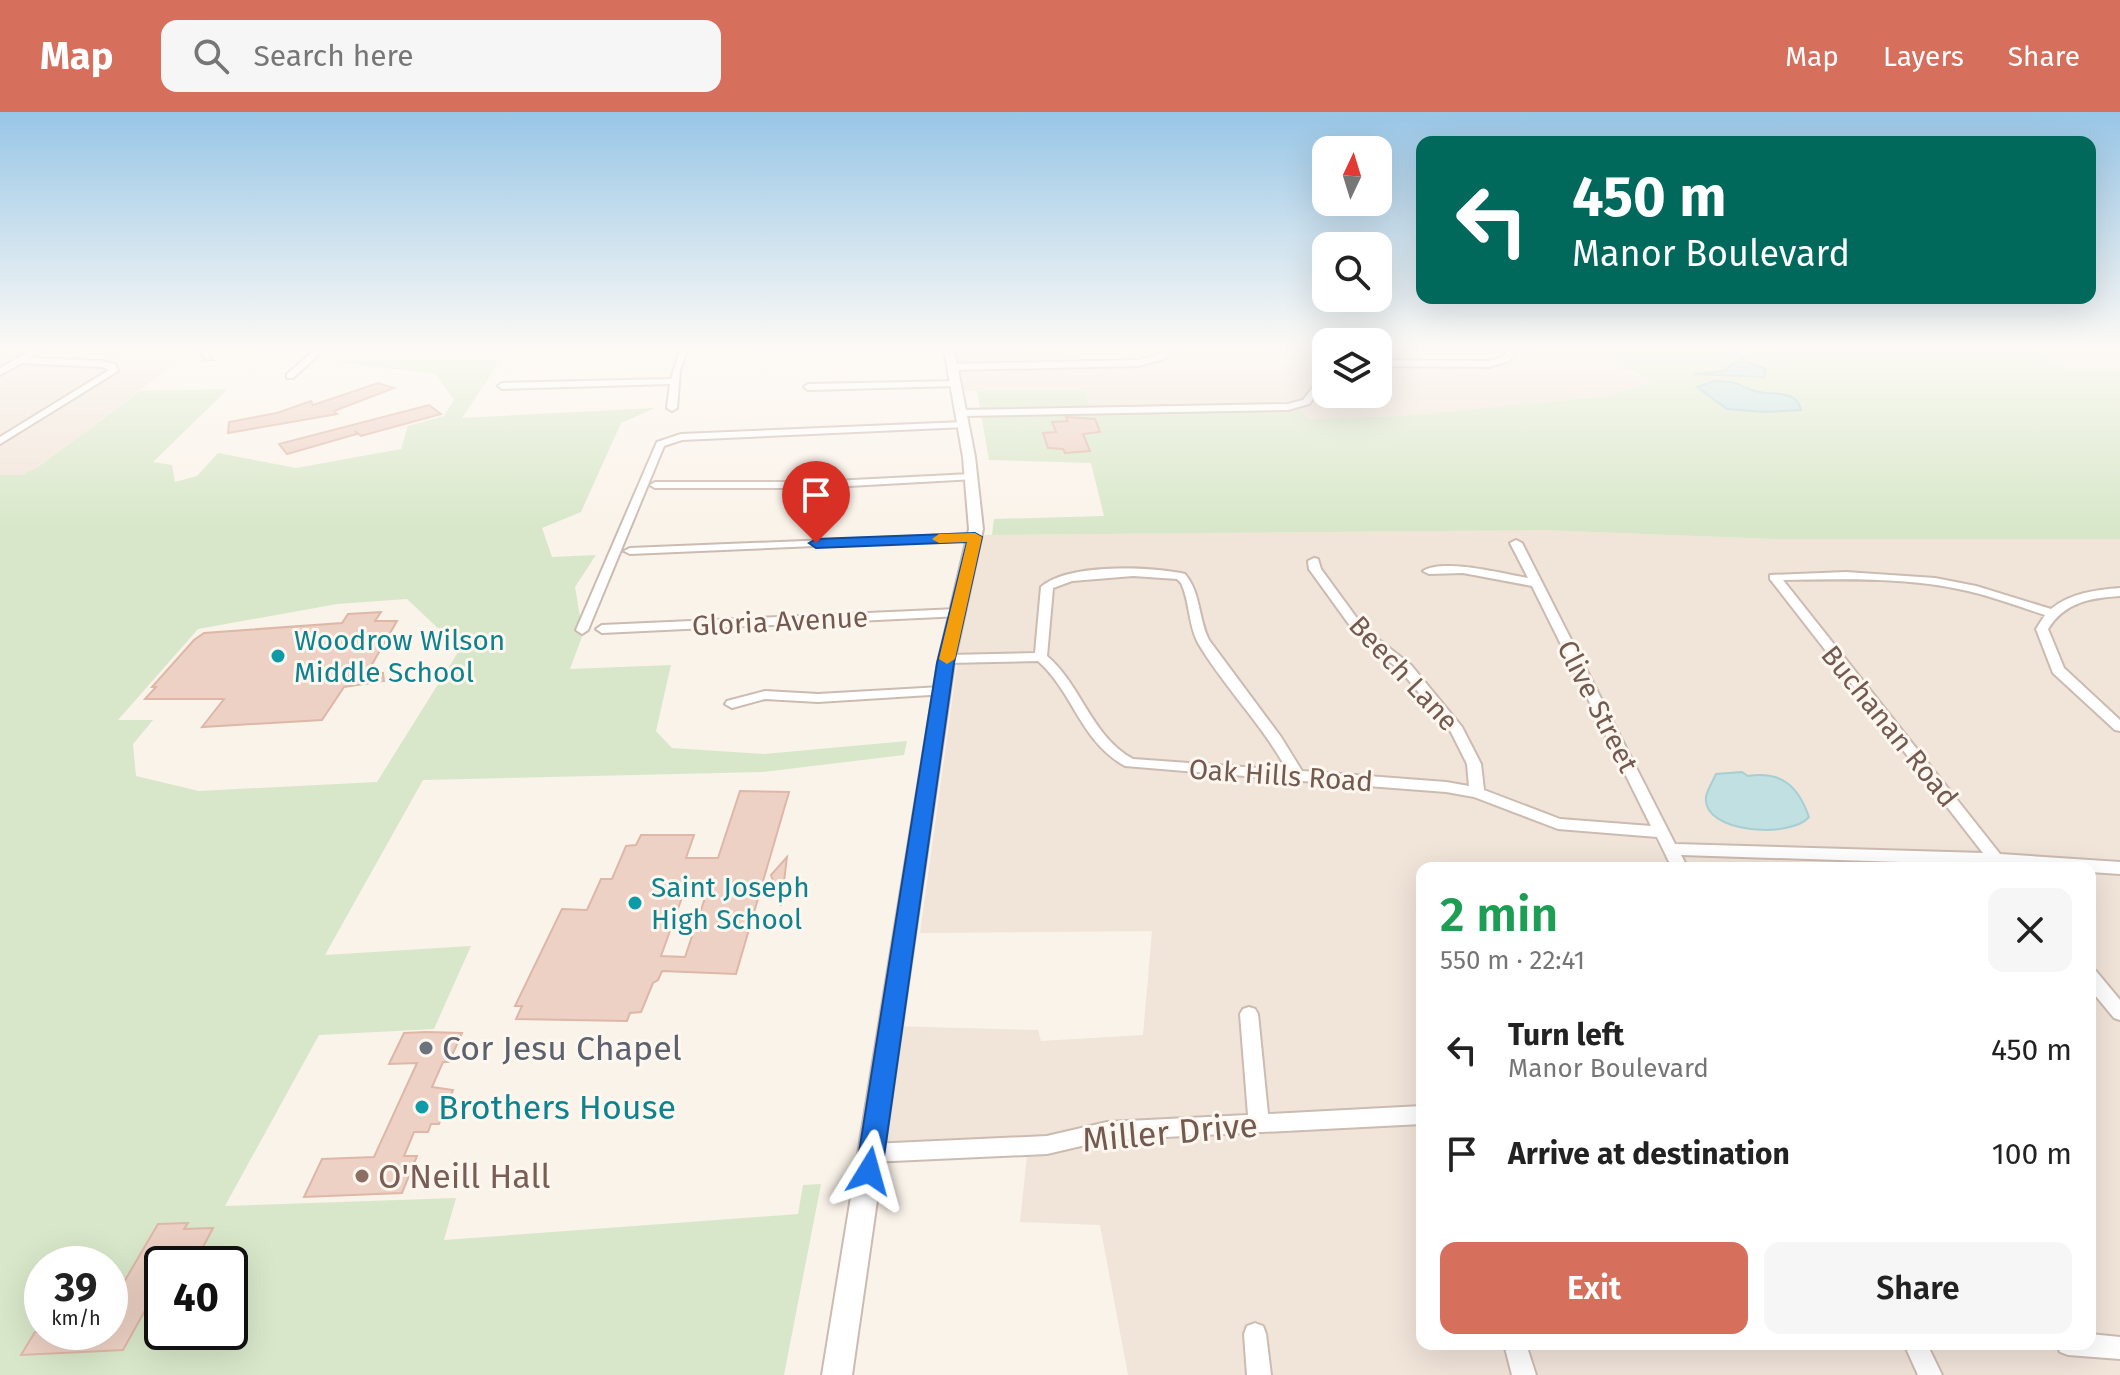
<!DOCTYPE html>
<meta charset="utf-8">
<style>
:root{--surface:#fff;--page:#f6f6f6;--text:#222;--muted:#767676;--accent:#d76f5d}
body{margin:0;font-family:"Fira Sans",sans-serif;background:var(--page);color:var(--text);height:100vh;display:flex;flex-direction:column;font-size:30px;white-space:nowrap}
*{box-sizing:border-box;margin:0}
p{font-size:26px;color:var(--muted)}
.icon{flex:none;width:44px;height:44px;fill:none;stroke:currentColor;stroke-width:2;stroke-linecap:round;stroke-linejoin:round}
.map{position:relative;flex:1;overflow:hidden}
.panel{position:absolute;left:1416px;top:750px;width:680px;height:488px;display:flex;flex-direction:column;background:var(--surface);border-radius:16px;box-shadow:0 8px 32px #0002}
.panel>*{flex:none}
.top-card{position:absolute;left:1416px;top:24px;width:680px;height:168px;border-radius:16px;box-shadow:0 8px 32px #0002;background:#00695c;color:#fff;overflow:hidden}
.needle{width:52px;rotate:4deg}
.controls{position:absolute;left:1312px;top:24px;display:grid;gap:16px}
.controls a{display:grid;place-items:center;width:80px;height:80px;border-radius:16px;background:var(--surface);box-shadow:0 8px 32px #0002;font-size:40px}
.speed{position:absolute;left:24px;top:1134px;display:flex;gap:16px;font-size:40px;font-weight:700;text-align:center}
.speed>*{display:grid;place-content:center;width:104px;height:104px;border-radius:50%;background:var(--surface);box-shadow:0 8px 32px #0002;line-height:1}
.speed small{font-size:20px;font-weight:400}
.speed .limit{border:4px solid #111;border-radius:12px;background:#fff;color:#111}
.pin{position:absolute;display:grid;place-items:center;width:68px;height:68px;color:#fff;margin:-82px -34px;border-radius:50% 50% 50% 0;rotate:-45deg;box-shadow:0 0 8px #0007}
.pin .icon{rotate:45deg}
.me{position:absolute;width:88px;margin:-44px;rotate:8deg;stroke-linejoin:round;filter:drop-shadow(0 0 6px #0008)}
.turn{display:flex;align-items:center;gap:28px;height:168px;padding:0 24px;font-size:36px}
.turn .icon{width:104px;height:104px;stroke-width:2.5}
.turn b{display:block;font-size:56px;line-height:68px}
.round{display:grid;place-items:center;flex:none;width:84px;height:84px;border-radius:16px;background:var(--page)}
.headline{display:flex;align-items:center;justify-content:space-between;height:136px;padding:0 24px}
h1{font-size:48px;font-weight:600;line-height:60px;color:#1e9e55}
.cta{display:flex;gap:16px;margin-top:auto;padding:16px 24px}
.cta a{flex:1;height:92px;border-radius:16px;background:var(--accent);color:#fff;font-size:32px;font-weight:600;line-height:92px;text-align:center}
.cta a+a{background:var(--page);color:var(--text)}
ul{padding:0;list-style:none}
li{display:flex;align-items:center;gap:24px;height:104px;padding:0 24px}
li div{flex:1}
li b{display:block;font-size:30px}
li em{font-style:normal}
header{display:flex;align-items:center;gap:48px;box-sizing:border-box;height:112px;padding:0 40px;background:var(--accent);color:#fff}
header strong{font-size:38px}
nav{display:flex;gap:44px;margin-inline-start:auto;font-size:28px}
.search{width:560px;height:72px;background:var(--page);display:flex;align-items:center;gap:20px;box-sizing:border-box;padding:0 28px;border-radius:16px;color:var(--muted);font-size:30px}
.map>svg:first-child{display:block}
</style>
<header>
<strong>Map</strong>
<div class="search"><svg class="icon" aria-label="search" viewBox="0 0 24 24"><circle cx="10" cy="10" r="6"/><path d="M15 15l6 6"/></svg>Search here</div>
<nav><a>Map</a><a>Layers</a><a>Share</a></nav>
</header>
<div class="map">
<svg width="2120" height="1263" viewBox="0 0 2120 1263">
<rect width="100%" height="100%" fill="#faf3ea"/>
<path fill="#f1e4d9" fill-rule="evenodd" d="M0 237H131L119 246H183L38 355 21 363H0Z
M949 237H1326V282H1378V237H1616L1626 260 1646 265 1649 271 1609 284 1400 304 1309 307 1301 298 1090 301 1086 279H958Z
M2034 237H2120V258L2064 257Z
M1540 418 1773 427H2120V1263H1128L1100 1113 1020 1110 1028 1034 871 1041 889 914 1038 918 1041 929 1143 923 1152 819 920 821 975 423ZM1422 756H2090V1232H1422Z"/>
<path fill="#d8e7c9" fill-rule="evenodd" d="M1614 237H2034L2064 257 2120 258V427H1773L1540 418 992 423 994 407 1104 404 1091 351 989 348 977 279H1086L1090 301 1301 298 1309 307 1400 304 1609 284 1649 271 1646 265 1612 252Z
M501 247 462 306 655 296 621 311 581 400 542 416 552 445 596 443 575 475 583 522 570 557 671 553 656 619 672 636 764 642 907 629 904 643 763 660 423 668 325 843 471 834 434 917 319 923 225 1094 456 1086 444 1128 798 1102 803 1073 821 1072 784 1263H0V363H21L38 355 140 279 228 277 153 350 172 353 175 370 197 364 218 341 296 356 401 337 408 314 444 304 454 288 436 262 331 249ZM407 487 460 537 377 670 199 679 136 664 133 632 153 608H118L198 517 337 492ZM42 1152H110V1220H42ZM162 1152H230V1220H162Z"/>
<path fill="#c0e0e2" stroke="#a7cfd3" stroke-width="2" d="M1735 237 1746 250 1766 257 1764 265 1694 262 1726 259 1731 252 1744 250Z
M1715 269C1733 269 1736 271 1751 278 1768 285 1796 275 1801 298L1764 300 1727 297 1697 275Z
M1742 660 1748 664C1782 659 1798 674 1809 705 1790 727 1702 721 1706 685 1707 678 1713 669 1716 662Z"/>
<path fill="#edd1c4" stroke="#deb7a7" stroke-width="2" fill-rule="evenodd" d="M378 271 394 276 334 299 337 302 228 321 229 310 277 301 311 289 313 293Z
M429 293 441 302 361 324 355 319 357 322 287 342 279 332Z
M1066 305 1095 307 1100 320 1083 322 1090 339 1065 341 1063 337 1048 336 1043 321 1056 320 1052 310 1068 309Z
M381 500 375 509H397L367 561H383L384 569 344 575 322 608 202 615 224 587H145L156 575H152L194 528 204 521 342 511 348 502Z
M740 679 789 680 736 862 662 859 658 868 653 871 641 900 630 901 627 909 516 907 522 894H515L562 797 587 798 601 767H612L626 734 636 733 641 723H694L686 746H718ZM684 780H707L685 845 661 844Z
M787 745 781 794 771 763Z
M426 920 462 921 449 950H443L432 975 453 978 439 1012H431L428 1020H414L404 1044H417L402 1081 304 1085 322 1047 374 1045 417 951 389 952 404 921Z
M188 1111 184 1117 213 1116 194 1152H162V1177H157L123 1238 21 1243 35 1220H110V1187H114L158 1112Z"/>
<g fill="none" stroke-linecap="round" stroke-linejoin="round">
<defs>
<path id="minor" d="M33 237H44L30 246 102 249 115 252 118 259 0 332V325L109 258 102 255 22 251 0 263V256Z
M200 237H208L211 247H205Z
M316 237H325L293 266H287V262Z
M680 237H688L680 258 677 296 672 299 667 296 670 272 502 277 498 274 502 271 671 267Z
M1165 237H1174L1164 247 1138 254 953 258 949 255 953 252 1138 248 1158 243Z
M1508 237H1516L1509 249 1489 255 1378 254V248L1489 249 1503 245Z
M1326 262V271L1309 292 1288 298 961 304 956 301 961 298 1288 292 1303 288 1323 263Z
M959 269 960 271 956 274 808 278 804 275 808 272Z
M963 310 968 313 966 315 682 328 664 334 588 518 582 522 576 518 657 330 681 322Z
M971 362 976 365 975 367 813 376H655L650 373 655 370H813Z
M975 422 979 423V427L630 442 624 439 630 436Z
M1516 428 1522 431 1675 732 1983 741 1770 467V463L1846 460 1935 466 1976 474 2051 497C2071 481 2095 478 2120 476V484C2090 486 2065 490 2048 517L2064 556 2120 608V619L2115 618 2053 561 2036 517 2045 503C2020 495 1994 485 1968 479 1908 465 1844 467 1783 468L2000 742 2120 750V762L2090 760V756L2010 754 2011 756H1994L1992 753 1681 743 1688 756H1672L1657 725 1558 717 1474 685 1446 680 1303 669 1298 671 1292 668 1125 654C1080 629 1074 581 1038 549L947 551 941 547 947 543 1035 541 1041 475C1068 451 1147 455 1181 461L1185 462C1201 481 1198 506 1209 528L1281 625 1302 659 1446 670 1469 674 1467 652 1451 620 1401 559 1356 522 1309 457 1308 449 1314 446 1318 447 1321 457 1364 516 1411 553 1462 615 1481 652 1484 678 1560 707 1651 714 1532 474 1463 461 1429 462 1423 459C1443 446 1504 462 1528 466L1510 431ZM1133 464 1177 467 1181 471C1190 490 1188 512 1198 531 1224 575 1262 612 1287 658L1133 647C1091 624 1082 574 1047 544L1053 476 1072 469Z
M957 497 961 498 963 501 961 504 602 521 596 517 602 513Z
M941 575 948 579 946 582 818 590 765 587 732 596 725 592 727 589 765 579 818 582Z
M2090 857 2096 859 2120 888V908L2114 906 2090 877Z
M1249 895 1255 897 1258 902 1268 1002 1422 994V1012L1107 1028 1047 1042 871 1050 864 1047 861 1041 864 1035 871 1032 1047 1024 1107 1010 1248 1003 1240 902 1243 897Z
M1255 1211 1263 1214 1266 1222 1271 1263H1247L1244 1222 1247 1214Z
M2090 1222 2120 1225V1247L2068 1243 2060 1240 2057 1232H2090Z
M1504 1232H1526L1536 1263H1512Z
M1904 1232H1927L1942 1263H1918Z"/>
<path id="tertiary" d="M944 237H954L975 345 983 417 954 551 852 1263H822L938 551 969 417 963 345Z"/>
</defs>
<use href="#minor" stroke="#ccbbb1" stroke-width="4"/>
<use href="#tertiary" stroke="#ccbbb1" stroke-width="4"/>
<use href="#minor" fill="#fff" fill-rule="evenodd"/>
<use href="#tertiary" fill="#fff" fill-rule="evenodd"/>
</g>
<linearGradient id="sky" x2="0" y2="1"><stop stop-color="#98c6e6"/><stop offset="0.57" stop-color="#fdfaf6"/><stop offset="1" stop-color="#fdfaf6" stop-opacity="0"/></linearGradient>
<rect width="2120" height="414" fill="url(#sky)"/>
<path fill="#1a73e8" stroke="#114b97" stroke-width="2" d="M975 421 982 425 954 551 882 1059 878 1067 869 1071 860 1067 856 1059 937 551 967 430 816 436 809 431 816 427Z"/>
<path fill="#f59e0b" d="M975 421 982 425 955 547 947 552 939 547 967 430 939 431 932 427 939 422Z"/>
<g fill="#0f9aa8" stroke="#fdf7f0" stroke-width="3">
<circle cx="278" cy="544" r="8"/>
<circle cx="635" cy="791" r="8"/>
<circle cx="422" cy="995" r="8"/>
</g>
<circle fill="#6b7280" stroke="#fdf7f0" stroke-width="3" cx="426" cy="936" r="8"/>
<circle fill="#8d6e63" stroke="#fdf7f0" stroke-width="3" cx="362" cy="1064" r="8"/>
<g text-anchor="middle" stroke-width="6" stroke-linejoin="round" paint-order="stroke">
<g font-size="28" fill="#735a50" stroke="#fdf7f0">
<text transform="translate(780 509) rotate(-3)" y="10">Gloria Avenue</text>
<text transform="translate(1404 561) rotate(47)" y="10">Beech Lane</text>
<text transform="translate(1598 594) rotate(63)" y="10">Clive Street</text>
<text transform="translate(1890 614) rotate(51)" y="10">Buchanan Road</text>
<text transform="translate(1281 663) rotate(4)" y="10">Oak Hills Road</text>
</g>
<g font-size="28" fill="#0d838f" stroke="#fdf7f0" text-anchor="start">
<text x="294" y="538">Woodrow Wilson<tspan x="294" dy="32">Middle School</tspan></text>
<text x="651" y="785">Saint Joseph<tspan x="651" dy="32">High School</tspan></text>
</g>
<g font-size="34" fill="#5b616d" stroke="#fdf7f0" text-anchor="start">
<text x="442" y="948">Cor Jesu Chapel</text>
</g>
<g font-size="34" fill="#0d838f" stroke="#fdf7f0" text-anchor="start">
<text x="438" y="1007">Brothers House</text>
</g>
<g font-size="34" fill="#735a50" stroke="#fdf7f0">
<text transform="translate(1170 1020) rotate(-5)" y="12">Miller Drive</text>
</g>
<g font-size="34" fill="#785e54" stroke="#fdf7f0" text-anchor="start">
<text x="378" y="1076">O'Neill Hall</text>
</g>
</g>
</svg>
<div class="controls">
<a><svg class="needle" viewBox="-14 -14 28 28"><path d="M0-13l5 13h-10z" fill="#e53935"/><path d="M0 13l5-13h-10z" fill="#767676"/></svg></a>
<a><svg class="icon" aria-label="search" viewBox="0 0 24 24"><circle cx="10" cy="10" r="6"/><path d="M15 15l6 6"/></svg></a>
<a><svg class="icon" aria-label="layers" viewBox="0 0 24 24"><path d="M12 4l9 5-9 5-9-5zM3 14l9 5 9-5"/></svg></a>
</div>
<div class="speed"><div>39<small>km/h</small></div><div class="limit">40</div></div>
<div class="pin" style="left:816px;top:431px;background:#d93025"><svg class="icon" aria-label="arrive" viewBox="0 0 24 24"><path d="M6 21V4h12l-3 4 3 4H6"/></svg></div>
<svg class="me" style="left:869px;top:1059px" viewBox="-20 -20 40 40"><path d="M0-17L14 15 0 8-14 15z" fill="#1a73e8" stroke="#fff" stroke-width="4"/></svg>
<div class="top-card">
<div class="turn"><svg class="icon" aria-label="left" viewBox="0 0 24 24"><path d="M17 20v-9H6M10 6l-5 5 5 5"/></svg><div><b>450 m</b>Manor Boulevard</div></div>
</div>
<section class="panel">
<div class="headline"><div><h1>2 min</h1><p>550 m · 22:41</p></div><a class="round"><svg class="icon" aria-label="close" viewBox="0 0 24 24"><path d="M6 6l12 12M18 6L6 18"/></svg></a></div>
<ul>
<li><svg class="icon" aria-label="left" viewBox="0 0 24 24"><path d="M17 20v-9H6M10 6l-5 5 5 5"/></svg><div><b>Turn left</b><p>Manor Boulevard</p></div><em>450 m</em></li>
<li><svg class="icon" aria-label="arrive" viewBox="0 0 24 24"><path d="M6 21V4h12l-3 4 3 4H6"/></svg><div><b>Arrive at destination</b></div><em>100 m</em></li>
</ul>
<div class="cta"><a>Exit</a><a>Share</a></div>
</section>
</div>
